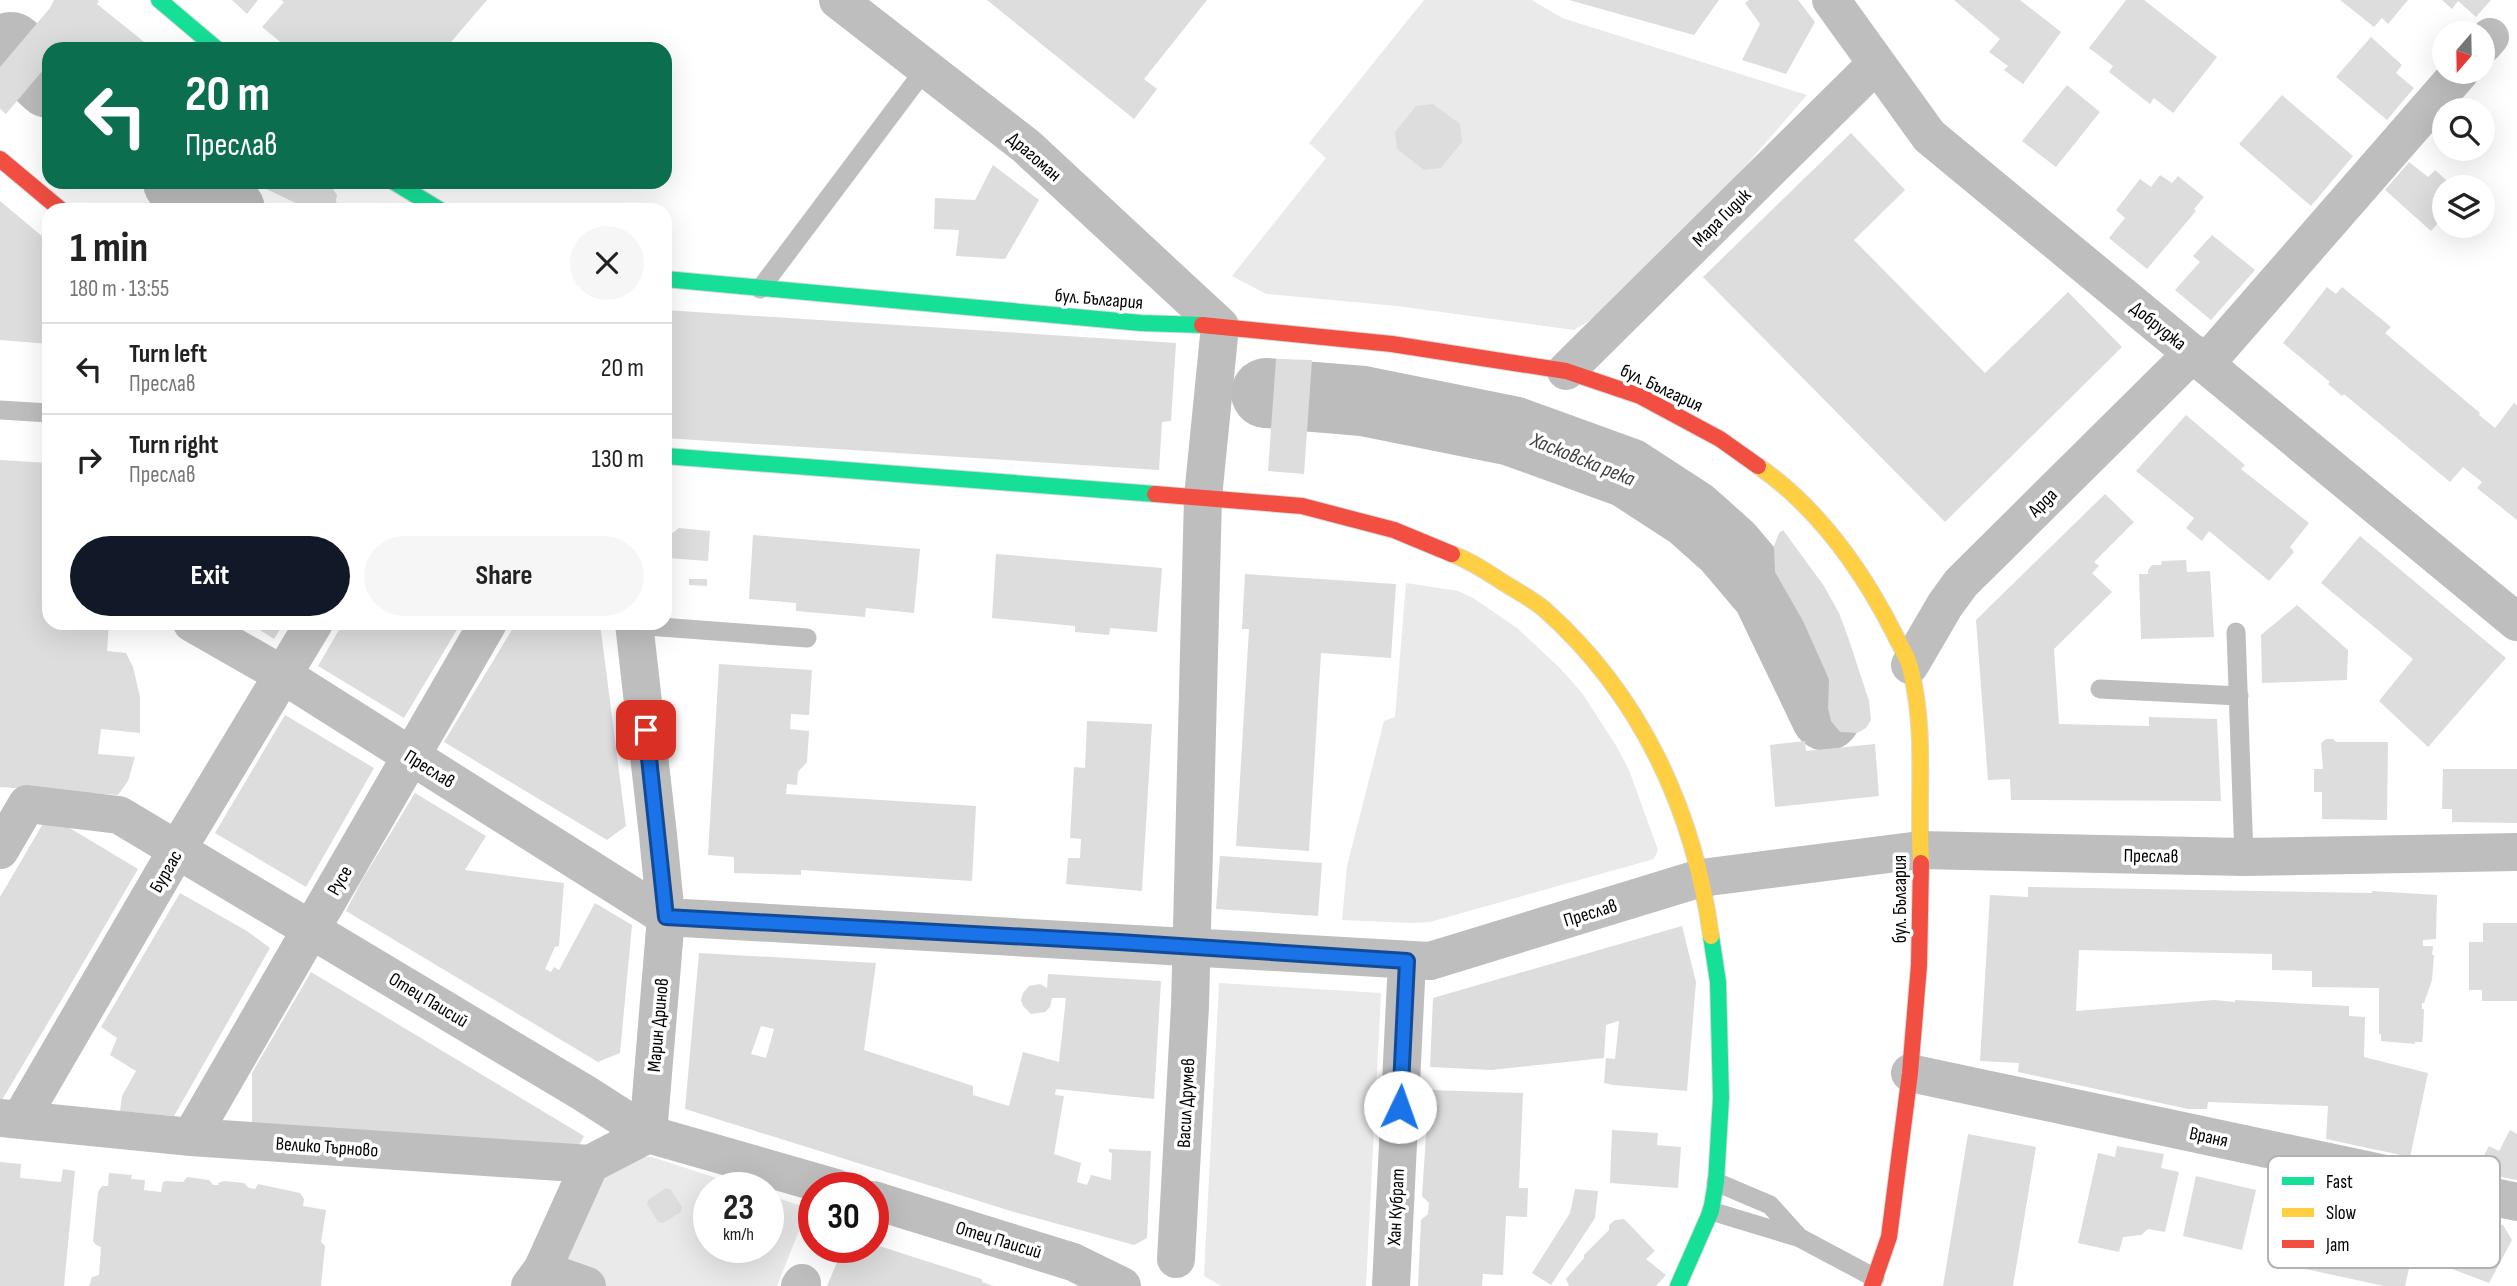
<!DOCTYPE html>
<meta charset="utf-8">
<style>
:root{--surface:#fff;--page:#f6f6f6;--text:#222;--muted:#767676;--line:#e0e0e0;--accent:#111827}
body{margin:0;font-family:"Sofia Sans Condensed",sans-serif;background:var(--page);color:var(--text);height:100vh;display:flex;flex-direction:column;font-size:26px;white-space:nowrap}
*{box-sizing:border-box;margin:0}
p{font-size:23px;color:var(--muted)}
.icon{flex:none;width:38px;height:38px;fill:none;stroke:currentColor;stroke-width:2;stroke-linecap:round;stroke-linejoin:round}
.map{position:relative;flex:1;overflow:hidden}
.panel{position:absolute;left:42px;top:203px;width:630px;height:427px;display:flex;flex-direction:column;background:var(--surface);border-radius:21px;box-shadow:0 7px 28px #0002}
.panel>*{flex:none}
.guide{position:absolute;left:42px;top:42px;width:630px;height:147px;border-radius:21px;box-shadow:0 7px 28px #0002;background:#0b6e4f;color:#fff;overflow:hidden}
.needle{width:46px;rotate:200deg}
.fabs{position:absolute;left:2432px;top:21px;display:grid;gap:14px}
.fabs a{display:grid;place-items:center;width:63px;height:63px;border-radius:50%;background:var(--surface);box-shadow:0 7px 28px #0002;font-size:35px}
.speed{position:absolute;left:693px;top:1172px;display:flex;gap:14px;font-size:35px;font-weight:700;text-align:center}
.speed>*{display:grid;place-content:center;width:91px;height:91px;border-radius:50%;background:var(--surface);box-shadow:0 7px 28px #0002;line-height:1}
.speed small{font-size:18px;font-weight:400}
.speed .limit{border:10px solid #d22;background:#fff;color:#111}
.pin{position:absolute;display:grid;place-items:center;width:60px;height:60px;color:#fff;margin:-30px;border-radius:14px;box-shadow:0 4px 10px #0006}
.me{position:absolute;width:77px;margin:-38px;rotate:3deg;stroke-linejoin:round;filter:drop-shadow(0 0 5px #0008)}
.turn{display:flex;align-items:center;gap:24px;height:147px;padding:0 28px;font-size:32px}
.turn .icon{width:91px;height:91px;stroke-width:2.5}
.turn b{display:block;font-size:49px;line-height:60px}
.round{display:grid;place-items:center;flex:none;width:74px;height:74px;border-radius:37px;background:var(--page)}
.summary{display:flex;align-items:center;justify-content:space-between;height:119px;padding:0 28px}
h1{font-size:42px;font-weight:700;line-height:52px}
.cta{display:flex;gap:14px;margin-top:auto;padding:14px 28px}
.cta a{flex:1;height:80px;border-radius:42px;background:var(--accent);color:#fff;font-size:28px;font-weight:700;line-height:80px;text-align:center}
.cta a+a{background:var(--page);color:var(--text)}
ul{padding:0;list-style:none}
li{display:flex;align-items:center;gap:21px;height:91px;padding:0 28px;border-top:2px solid var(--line)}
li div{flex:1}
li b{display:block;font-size:26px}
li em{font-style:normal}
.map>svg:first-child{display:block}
</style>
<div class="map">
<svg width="2517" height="1286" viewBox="0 0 2517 1286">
<rect width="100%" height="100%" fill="#fff"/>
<path fill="#eaeaea" d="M1424 0H1532L1562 18 1807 95 1637 291 1574 330 1397 306 1266 294 1232 276 1326 158 1309 143Z
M1406 583 1458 591 1473 598 1517 628 1560 668 1582 693 1617 747 1629 770 1658 850 1654 859 1430 922 1412 923 1342 920 1347 866 1384 721 1395 717Z
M1219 983 1381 993 1366 1286H1221L1204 1276Z
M624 1156 652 1157 747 1188H709V1248H768V1195L808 1208 777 1286H588L562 1277 594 1179Z"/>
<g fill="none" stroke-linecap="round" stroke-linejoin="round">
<path stroke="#bcbcbc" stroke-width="70" d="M11 47 49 83
M178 182 230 210
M1266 393 1363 401 1512 431 1628 473 1691 514 1728 547 1767 593 1826 716"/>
</g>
<path fill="#ddd" fill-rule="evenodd" d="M54 0H97L99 1 97 4 153 49H49V63L6 114 0 109V67L50 8Z
M232 0H258L247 14Z
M281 0H487L445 49H289L262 27 284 2Z
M987 0H1207L1144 79 1157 89 1134 119Z
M1569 0H1719L1694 35Z
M1749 0H1798L1815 22 1786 74 1742 60 1760 24 1745 3Z
M1954 0H2020L2061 32 2023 84 2004 70 2008 66 1989 52 2000 39Z
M2126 0H2144L2217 57 2173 113 2154 98 2150 104 2123 83 2109 72 2113 66 2089 48Z
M2340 0H2408L2388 24 2382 18 2374 27Z
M2442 0H2491L2476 17 2458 1 2452 9Z
M2371 37 2402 65 2396 73 2414 88 2387 120 2336 77Z
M2067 85 2100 112 2056 167 2022 141Z
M2282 95 2353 156 2311 206 2239 144Z
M1433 104 1460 124 1462 142 1441 168 1424 170 1397 149 1395 132 1416 106Z
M1851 133 1905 190 1854 240 1985 373 2068 292 2122 347 1945 522 1703 277Z
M2409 162 2428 177 2435 170 2454 187H2445V215L2431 231 2385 190Z
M993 165 1039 200 1005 259 956 256 959 230 934 229 935 198 975 200Z
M2160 175 2172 183 2178 176 2204 197 2194 209 2196 211 2147 269 2109 238 2125 218 2116 210 2140 179 2151 187Z
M252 182H328L337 195 336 200 338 210H310Z
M0 201 49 242V344L0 340Z
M2212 235 2255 270 2211 320 2175 290 2200 262 2193 256Z
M2327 287 2336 294 2342 287 2391 327 2385 333 2480 413 2479 415 2495 428 2514 403 2517 405V520L2477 488 2482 482 2463 467 2450 482 2344 394 2342 396 2328 384 2330 382 2283 343Z
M665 310 1176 343 1171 421 1162 422 1159 470 665 438Z
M1276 359 1312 360 1304 474 1268 471Z
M2186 415 2245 465 2241 469 2309 523 2290 547 2294 552 2269 581 2209 531 2202 541 2186 528 2194 518 2136 471Z
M0 460 49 463V623H109L107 651 126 653 133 667 140 697V733L101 729 98 754 135 757 128 781 118 795 0 787Z
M2105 494 2134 522 2094 562 2099 566 2092 573 2112 592 2054 649 2059 724 2149 726V717L2217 719 2221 801 2011 800 2010 779 1988 780 1976 620Z
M679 528 710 531 708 561 667 558 670 535Z
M1783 530 1824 586 1839 613 1849 640 1869 701 1871 720 1866 728 1857 733 1840 732 1831 721 1828 708 1829 680 1824 668 1803 621 1775 572 1774 546 1779 533Z
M753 535 920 549 914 613 866 608 865 617 796 611V603L749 599Z
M2360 536 2506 658 2428 747 2379 701 2413 659 2321 583Z
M996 554 1162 568 1157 632 1110 628 1109 635 1075 632V626L992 618Z
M2186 560 2187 572 2210 571 2214 637 2141 639 2139 574H2148V570L2152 565H2161L2162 561Z
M1245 574 1396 584 1391 658 1321 653 1309 851 1236 846 1249 629H1242Z
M689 579H707V586L689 585Z
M2297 605 2348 650 2347 680 2262 683 2261 635Z
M249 623H284L274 639Z
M343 623H461L404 718 318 666Z
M516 623H600L626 826 607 840 444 742Z
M719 664 812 670 809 715 791 714 790 729 809 731 807 762 798 772 797 785 787 784 786 794 976 806 972 881 801 870V875L734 873V857L708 855Z
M285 715 374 768 306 887 215 833Z
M1087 721 1152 724 1142 891 1066 884 1068 858H1080L1081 839 1070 838 1074 767 1085 768Z
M2326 739H2333L2336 742H2388L2387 820 2322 819V792H2314V769H2323L2321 743Z
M1805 741 1806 751 1875 744 1879 796 1775 807 1770 745Z
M2443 769H2517V823L2452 822V809H2442Z
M415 793 486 836 465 870 564 883 559 946 555 947 545 969 551 972 554 967 559 970 595 903 632 925 620 1053 598 1062 346 911 362 880Z
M48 815 138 869 65 994 2 1100H0V897Z
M1220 856 1322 863 1318 916 1216 909Z
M2028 887 2372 893V891L2437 895 2436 939 2423 940V946H2433L2432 955H2434L2432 980 2424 1003H2422V1009H2424L2423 1035 2422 1042H2415V1044L2381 1041V1034H2379V988L2312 987V971L2272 970V954L2079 950 2076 1011 2214 1000 2235 1002V1000L2349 1006V1016L2365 1017 2364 1057 2428 1073 2410 1157 2326 1139 2328 1106 2208 1102 2207 1109H2188L2018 1072 2019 1063 1980 1061 1990 895 2028 897Z
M180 893 247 931 270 948 174 1116 120 1111 122 1096 136 1071 110 1055 117 1038 101 1027Z
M2483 923H2517V1001H2482V990H2469V942H2483Z
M1682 926 1696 982 1687 1091 1613 1085 1604 1083 1606 1058 1615 1059 1619 1021 1606 1025 1604 1058 1491 1070 1430 1067 1433 998Z
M699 953 876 963 864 1050 973 1086V1095L1009 1106 1023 1052 1059 1062 1066 998H1052L1050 1007 1045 1012 1031 1014 1023 1006 1021 1000 1023 993 1029 986 1040 984 1047 988 1048 974 1161 981 1154 1099 1056 1089 1055 1095 1064 1096 1054 1154 1081 1163 1077 1182 1087 1185 1091 1175 1111 1180 1112 1153 1109 1152V1149L1151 1151 1147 1238 1134 1245 1102 1236 1014 1212 685 1109ZM761 1026 774 1029 766 1058 751 1054Z
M311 972 584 1136 576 1151 252 1123V1073Z
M1429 1090 1523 1093 1519 1188H1528L1527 1217 1506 1216 1503 1275 1483 1274 1482 1286H1418L1421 1220 1428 1214 1429 1203 1422 1196Z
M1612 1130 1658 1133 1657 1145 1681 1147 1678 1188 1610 1183Z
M2510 1130 2517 1134V1180L2486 1174 2492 1164 2482 1159 2489 1146 2499 1151Z
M1968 1134 2036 1147 2013 1286H1943Z
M2117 1146 2164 1154 2161 1168 2179 1172 2165 1232 2148 1229 2141 1235 2123 1237 2119 1252 2078 1243 2098 1153 2115 1157Z
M0 1162 21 1164 20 1178 61 1182 63 1169 75 1171 64 1286H0Z
M109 1173 132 1175 131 1179 145 1180 144 1190 161 1192 163 1182 166 1181 183 1182 187 1177 209 1180 213 1185H219L218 1183 224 1181 244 1183 249 1188 255 1189 258 1184 300 1193 304 1199 303 1206 326 1210 321 1242 325 1246 321 1286H89L92 1277 99 1275 101 1247 96 1245 93 1241 98 1192 102 1186H108Z
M2196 1176 2256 1190 2242 1250 2183 1236Z
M666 1188 671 1190 682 1207 681 1212 663 1223 658 1222 647 1204 648 1200Z
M1575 1189 1598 1191 1595 1218 1551 1285 1532 1273 1570 1213Z
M2301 1199 2419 1224 2405 1286H2384L2287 1265Z
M2461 1216 2503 1225 2512 1240 2489 1283 2452 1269Z
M1624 1219 1655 1251 1646 1259 1666 1275 1656 1286H1569L1566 1279 1584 1258V1255L1609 1230V1225L1615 1220Z
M873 1244 982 1279V1282L993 1286H827L843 1248H873Z"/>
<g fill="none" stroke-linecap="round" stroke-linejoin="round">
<defs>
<path id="fast" d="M159 0 217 49
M394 182 440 210
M665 279 1141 323 1202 325
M665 456 1155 494
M1678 1286 1711 1211 1716 1182 1721 1098 1718 982 1711 936"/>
<path id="slow" d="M1758 466C1817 507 1862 570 1894 633 1899 644 1907 655 1910 667 1927 731 1917 798 1921 863
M1452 554C1471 561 1487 572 1504 583 1517 591 1532 599 1544 609 1640 694 1694 810 1711 936"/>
<path id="jam" d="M0 159 61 210
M1202 325 1392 344 1566 371 1640 396 1720 439 1758 466
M1155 494 1302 506 1394 530 1452 554
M1872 1286 1889 1237 1910 1073 1919 965 1921 863"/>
</defs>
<use href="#fast" stroke="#dbdbdb" stroke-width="18"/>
<use href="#slow" stroke="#dbdbdb" stroke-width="18"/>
<use href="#jam" stroke="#dbdbdb" stroke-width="18"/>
<path stroke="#bebebe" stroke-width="19" d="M760 289 926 68
M0 410 49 413
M634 625 807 638
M2236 632 2244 857
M2100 689 2239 696
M1716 1182 1770 1205 1798 1236
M1711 1211 1800 1238 1875 1278"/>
<path stroke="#bebebe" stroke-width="38" d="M838 0 1026 146 1220 326 1203 497 1190 1006 1176 1259
M1831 0 1929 136 2517 622
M2483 45 2490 37
M2206 363 2460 72
M1566 371 1876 64
M192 623 283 675 666 917 648 1134
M634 623 658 835 666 917 1430 961 1701 878 1920 850 2244 857 2517 852
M1910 665 1945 605 1961 583 2193 353
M0 850 27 804 119 815 584 1093 648 1134 836 1188
M1910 1073 2517 1202
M0 1118 191 1137 590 1164 648 1134
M20 1120 177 850 314 623
M191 1137 488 623
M873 1200 1073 1262 1122 1286
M542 1270 587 1286
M530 1286 542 1270 590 1164
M800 1286 802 1283
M1391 1286 1407 961"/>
<use href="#fast" stroke="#16e098" stroke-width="16"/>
<use href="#slow" stroke="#ffcf43" stroke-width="16"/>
<use href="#jam" stroke="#f24e42" stroke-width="16"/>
</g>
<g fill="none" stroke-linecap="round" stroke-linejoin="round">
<defs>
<path id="route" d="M646 730 666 917 1119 942 1407 961 1400 1107"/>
</defs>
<use href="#route" stroke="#114b97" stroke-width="18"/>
<use href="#route" stroke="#1a73e8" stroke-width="12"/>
</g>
<g text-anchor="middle" stroke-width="7" stroke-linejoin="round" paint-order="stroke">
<g font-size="19" fill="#000" stroke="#fff">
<text transform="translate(1035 156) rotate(41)" y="7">Драгоман</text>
<text transform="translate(1721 217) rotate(-45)" y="7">Мара Гидик</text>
<text transform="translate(1099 298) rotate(5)" y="7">бул. България</text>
<text transform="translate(2159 325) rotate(39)" y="7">Добруджа</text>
<text transform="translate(1662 387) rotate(25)" y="7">бул. България</text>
<text transform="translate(2042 502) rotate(-45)" y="7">Арда</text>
<text transform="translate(430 768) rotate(32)" y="7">Преслав</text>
<text transform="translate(2151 855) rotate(1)" y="7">Преслав</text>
<text transform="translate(165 871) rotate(-60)" y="7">Бургас</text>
<text transform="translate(339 880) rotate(-60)" y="7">Русе</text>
<text transform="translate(1899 899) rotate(-90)" y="7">бул. България</text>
<text transform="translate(1590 912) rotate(-17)" y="7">Преслав</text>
<text transform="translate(429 999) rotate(31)" y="7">Отец Паисий</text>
<text transform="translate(657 1025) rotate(-85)" y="7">Марин Дринов</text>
<text transform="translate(1185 1103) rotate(-87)" y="7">Васил Друмев</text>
<text transform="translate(2209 1136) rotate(12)" y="7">Враня</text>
<text transform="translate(327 1146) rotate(4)" y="7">Велико Търново</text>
<text transform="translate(1395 1207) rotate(-87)" y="7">Хан Кубрат</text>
<text transform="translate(999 1239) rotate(17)" y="7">Отец Паисий</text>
</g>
<g font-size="21" font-style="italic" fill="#414141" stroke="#fff">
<text transform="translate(1583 459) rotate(22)" y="7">Хасковска река</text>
</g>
</g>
<rect x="2268" y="1156" width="232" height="112" rx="10" fill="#fff" stroke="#b2b2b2" stroke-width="2"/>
<rect x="2282" y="1177" width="32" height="8" fill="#16e098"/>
<rect x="2282" y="1208" width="32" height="9" fill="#ffcf43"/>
<rect x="2282" y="1240" width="32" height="8" fill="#f24e42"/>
<g font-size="19" fill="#000">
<text x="2326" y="1188">Fast</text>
<text x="2326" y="1219">Slow</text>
<text x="2326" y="1251">Jam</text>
</g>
</svg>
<div class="fabs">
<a><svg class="needle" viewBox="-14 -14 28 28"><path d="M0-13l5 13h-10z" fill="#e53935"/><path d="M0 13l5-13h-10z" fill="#767676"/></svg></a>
<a><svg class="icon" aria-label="search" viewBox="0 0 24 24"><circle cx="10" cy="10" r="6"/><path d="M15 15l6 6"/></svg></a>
<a><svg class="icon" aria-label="layers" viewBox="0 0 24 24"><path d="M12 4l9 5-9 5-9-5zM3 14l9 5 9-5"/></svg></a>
</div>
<div class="speed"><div>23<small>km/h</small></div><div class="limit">30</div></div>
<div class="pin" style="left:646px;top:730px;background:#d93025"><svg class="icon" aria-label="arrive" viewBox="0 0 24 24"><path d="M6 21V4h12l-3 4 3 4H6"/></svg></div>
<svg class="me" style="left:1400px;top:1107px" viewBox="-20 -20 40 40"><circle r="19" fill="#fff"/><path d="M0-13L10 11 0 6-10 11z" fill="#1a73e8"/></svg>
<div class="guide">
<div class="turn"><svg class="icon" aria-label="left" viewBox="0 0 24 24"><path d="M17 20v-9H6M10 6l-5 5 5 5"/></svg><div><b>20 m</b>Преслав</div></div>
</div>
<section class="panel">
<div class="summary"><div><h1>1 min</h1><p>180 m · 13:55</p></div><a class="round"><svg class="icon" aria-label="close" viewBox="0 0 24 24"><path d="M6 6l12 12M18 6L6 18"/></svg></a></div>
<ul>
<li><svg class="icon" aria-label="left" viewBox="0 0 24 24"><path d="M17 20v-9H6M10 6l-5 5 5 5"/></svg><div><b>Turn left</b><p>Преслав</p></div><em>20 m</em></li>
<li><svg class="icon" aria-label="right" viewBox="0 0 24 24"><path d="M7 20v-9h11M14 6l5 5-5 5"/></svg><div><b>Turn right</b><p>Преслав</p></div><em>130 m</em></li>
</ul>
<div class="cta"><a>Exit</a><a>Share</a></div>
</section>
</div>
